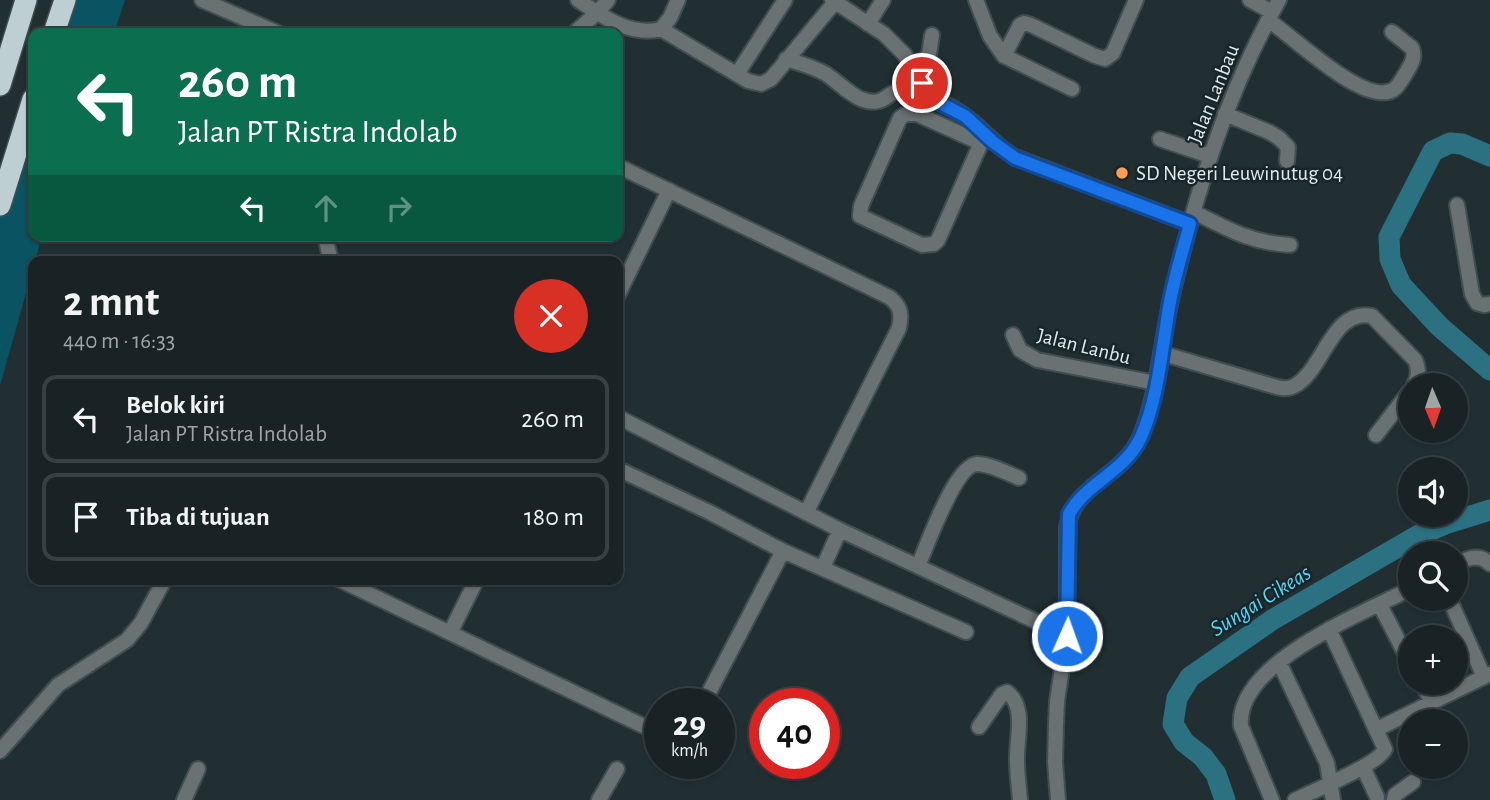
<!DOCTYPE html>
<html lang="id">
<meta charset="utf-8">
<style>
:root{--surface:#192326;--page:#262f32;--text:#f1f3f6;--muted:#9fa4a7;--line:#374043}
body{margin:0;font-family:"Alegreya Sans",sans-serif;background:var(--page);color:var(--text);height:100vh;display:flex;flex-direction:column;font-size:26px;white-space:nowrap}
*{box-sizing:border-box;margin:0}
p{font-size:23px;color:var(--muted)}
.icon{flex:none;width:38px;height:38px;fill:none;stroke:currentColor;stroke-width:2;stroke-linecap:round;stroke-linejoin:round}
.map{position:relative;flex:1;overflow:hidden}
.panel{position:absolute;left:28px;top:256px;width:595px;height:329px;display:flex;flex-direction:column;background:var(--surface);border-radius:14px;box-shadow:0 2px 5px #0004,0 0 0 2px var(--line)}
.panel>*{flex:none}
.hud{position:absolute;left:28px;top:28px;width:595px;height:214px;border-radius:14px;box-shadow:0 2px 5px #0004,0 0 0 2px var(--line);background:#0b6e4f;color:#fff;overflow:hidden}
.needle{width:46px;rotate:178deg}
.controls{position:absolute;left:1398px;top:373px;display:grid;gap:14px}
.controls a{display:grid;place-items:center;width:70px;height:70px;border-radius:50%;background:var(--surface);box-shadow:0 2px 5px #0004,0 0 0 2px var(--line);font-size:35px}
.speed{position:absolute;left:644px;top:688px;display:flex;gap:14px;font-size:35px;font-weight:700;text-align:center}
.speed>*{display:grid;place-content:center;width:91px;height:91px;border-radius:50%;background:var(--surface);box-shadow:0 2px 5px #0004,0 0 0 2px var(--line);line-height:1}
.speed small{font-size:18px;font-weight:400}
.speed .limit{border:10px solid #d22;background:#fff;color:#111}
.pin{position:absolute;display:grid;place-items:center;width:60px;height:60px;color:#fff;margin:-30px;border:4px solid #fff;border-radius:50%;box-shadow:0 2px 7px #0007}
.me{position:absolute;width:77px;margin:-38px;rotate:2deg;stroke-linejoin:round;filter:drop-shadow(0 0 5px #0008)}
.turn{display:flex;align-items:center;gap:24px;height:147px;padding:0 35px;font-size:32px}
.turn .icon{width:91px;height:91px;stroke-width:2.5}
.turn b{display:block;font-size:49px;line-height:60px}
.lanes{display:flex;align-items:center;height:66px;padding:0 35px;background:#0003;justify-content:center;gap:35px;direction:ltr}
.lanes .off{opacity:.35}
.round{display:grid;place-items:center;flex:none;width:74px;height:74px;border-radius:37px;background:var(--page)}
.summary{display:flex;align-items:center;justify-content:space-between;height:119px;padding:0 35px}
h1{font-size:42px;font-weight:700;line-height:52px}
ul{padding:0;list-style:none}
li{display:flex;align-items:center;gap:21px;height:88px;margin:0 14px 10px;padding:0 21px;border:4px solid var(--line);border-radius:14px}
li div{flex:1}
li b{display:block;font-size:26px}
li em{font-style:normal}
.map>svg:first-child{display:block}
</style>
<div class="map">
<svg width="1490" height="800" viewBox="0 0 1490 800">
<rect width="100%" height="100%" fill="#212f33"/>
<path fill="#095363" d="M65 0H125L114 33H54Z
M33 99V236H42L35 261H33V268L0 386V205Z"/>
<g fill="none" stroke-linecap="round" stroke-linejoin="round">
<path stroke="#2b7182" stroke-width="21" d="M1490 156 1462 144 1450 143 1433 151 1389 237 1390 259 1401 285 1439 326 1490 370
M1225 800 1216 774 1203 757 1184 742 1173 724 1177 698 1190 677 1272 620 1417 536 1445 524 1490 510"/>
<defs>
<path id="minor" d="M202 0 278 33
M578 0C602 16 630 37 661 29
M678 0 670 18 661 29 748 81 761 84 771 79 835 2
M832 0 884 34 905 55 930 98
M976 0 990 36 1004 56
M1250 0 1272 12
M1268 20C1293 36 1363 106 1393 90 1399 86 1402 79 1406 73 1411 64 1416 58 1412 48L1392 32
M868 24 883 0
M574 33 597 13 608 0
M786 59C799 63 814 67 826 74 838 82 849 94 861 99 887 109 886 88 906 91 929 94 957 108 974 123 988 135 998 148 1015 157L1190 224
M914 68 929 55 932 35
M737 74 785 0
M1072 89 1004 56 1020 25 1024 23 1031 25 1095 56 1105 59 1113 53 1136 0
M1225 114 1269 132 1279 138 1288 147 1287 161
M1160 139 1210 156
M981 143 917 114H906L900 118 861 206 860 216 922 245 934 244 938 240 981 143 985 134
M618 166 889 297C901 306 902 314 899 328L806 513
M1457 205 1472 294 1477 303 1484 305 1490 304
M1194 212C1228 229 1251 243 1290 245
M325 236 331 261
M618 295 669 190
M1013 335 1020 350 1037 360 1156 383
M1161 353 1273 386C1280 388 1287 390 1294 386 1323 372 1332 307 1372 316L1415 360C1419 369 1419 375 1414 385
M618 417 840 530 1067 636
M1376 435 1410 391
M618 469 711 513 783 551 966 632
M1456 564C1468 558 1479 553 1490 564
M918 566C927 546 955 465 977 464 990 464 1007 473 1019 478
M823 567 840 530
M338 579 660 734
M1449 598 1484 677
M1380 605 1410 663
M450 633 477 579
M1279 662 1327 763 1333 800
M1421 682 1432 702
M703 704 783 551
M979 727 1002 694 1007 692C1027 707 1016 739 1017 761 1017 774 1019 787 1020 800
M1377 729 1490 674
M0 751 58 685 127 640 141 623 165 579
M1363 767 1377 797
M184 800 198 769
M599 800 617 769
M1058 800 1055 762 1056 724 1057 701 1067 636V528C1074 482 1124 478 1141 435 1159 390 1161 341 1172 295 1196 192 1227 92 1279 0
M1272 800 1241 726C1235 663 1364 613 1410 589
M1295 800C1313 791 1379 764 1385 749L1329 629
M1394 800 1395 795 1413 782"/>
<path id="highway" d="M54 33 65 0
M0 85 26 0
M0 205 33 99"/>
</defs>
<use href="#minor" stroke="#404d51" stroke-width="18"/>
<use href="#highway" stroke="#404d51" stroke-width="24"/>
<use href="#minor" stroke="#6a7173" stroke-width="14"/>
<use href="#highway" stroke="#becfd4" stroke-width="21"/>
</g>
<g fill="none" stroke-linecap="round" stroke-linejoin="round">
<defs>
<path id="route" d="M922 83 930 98 965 116 993 142 1015 158 1190 224C1183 250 1175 275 1170 302 1162 346 1159 396 1141 437 1125 472 1087 482 1069 514L1067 636"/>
</defs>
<use href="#route" stroke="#114b97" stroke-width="18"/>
<use href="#route" stroke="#1a73e8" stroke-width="12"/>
</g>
<circle fill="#fc9d54" stroke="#182529" stroke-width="2.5" cx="1122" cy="173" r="7"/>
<g text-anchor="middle" stroke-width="5" stroke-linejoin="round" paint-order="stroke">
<g font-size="21" fill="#e1eaed" stroke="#182529">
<text transform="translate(1213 94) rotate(-68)" y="7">Jalan Lanbau</text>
<text transform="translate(1084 346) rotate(14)" y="7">Jalan Lanbu</text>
</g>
<g font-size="21" fill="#e1eaed" stroke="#182529" text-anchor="start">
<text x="1136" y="180">SD Negeri Leuwinutug 04</text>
</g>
<g font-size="23" font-style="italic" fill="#52d7f7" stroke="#182529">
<text transform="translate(1260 600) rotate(-32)" y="8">Sungai Cikeas</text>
</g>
</g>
</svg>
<div class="controls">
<a><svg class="needle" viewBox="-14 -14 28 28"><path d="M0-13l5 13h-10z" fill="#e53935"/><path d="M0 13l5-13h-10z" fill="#9fa4a7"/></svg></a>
<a><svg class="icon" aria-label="sound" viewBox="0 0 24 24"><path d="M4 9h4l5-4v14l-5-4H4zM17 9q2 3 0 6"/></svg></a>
<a><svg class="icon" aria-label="search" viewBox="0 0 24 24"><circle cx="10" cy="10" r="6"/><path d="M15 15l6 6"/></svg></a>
<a>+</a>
<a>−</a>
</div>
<div class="speed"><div>29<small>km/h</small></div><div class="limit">40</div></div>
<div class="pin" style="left:922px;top:83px;background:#d93025"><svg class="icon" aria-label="arrive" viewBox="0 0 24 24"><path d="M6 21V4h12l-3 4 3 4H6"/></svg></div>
<svg class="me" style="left:1067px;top:636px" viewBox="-20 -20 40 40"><circle r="17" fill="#1a73e8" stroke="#fff" stroke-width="3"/><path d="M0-11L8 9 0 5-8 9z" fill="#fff"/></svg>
<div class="hud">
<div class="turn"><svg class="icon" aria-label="left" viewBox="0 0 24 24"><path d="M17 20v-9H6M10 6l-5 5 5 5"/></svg><div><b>260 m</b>Jalan PT Ristra Indolab</div></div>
<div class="lanes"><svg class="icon" aria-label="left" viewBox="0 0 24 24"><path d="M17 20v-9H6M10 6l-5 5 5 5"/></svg><svg class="icon off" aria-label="ahead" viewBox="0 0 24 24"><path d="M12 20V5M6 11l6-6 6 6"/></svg><svg class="icon off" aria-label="right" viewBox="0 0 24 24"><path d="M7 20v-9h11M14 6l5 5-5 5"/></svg></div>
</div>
<section class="panel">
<div class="summary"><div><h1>2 mnt</h1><p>440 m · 16:33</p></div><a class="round" style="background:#d93025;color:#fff"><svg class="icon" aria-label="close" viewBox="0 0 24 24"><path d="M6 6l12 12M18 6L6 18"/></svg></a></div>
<ul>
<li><svg class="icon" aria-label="left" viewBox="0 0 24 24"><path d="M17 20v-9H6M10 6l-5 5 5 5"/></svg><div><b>Belok kiri</b><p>Jalan PT Ristra Indolab</p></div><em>260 m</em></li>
<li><svg class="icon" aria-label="arrive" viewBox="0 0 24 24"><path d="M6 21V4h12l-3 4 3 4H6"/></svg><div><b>Tiba di tujuan</b></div><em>180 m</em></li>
</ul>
</section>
</div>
